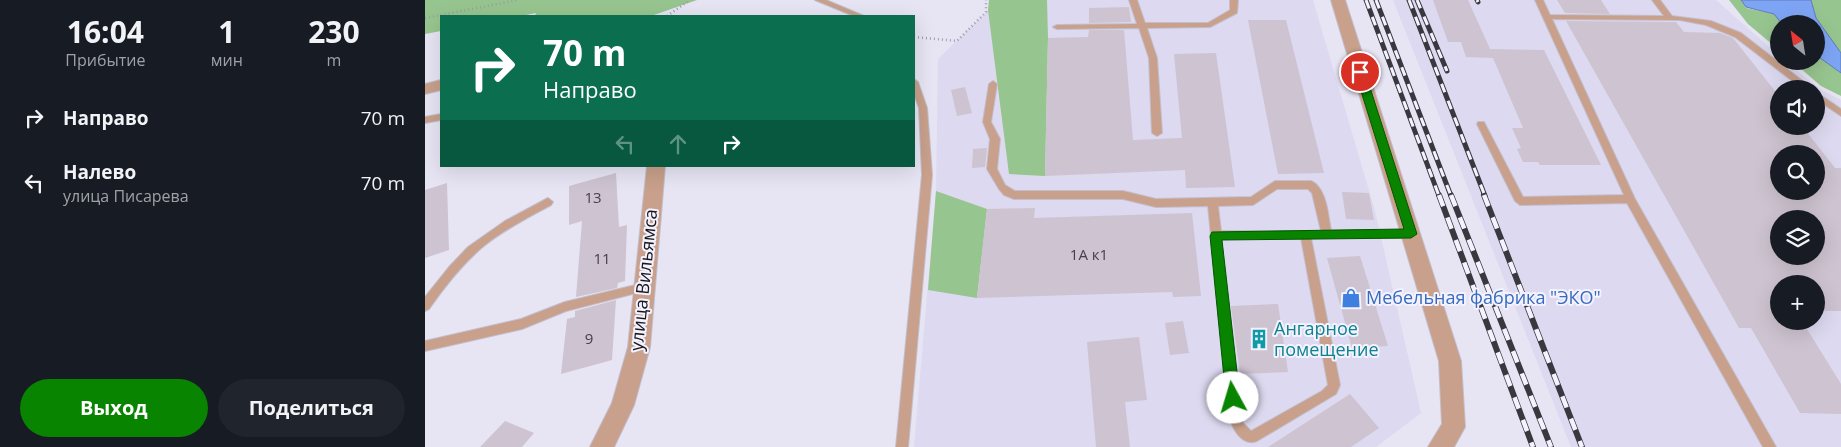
<!DOCTYPE html>
<html lang="ru">
<meta charset="utf-8">
<style>
:root{--surface:#171b24;--page:#20242c;--text:#f1f3f6;--muted:#9ea1a6;--accent:#088400}
body{margin:0;font-family:"Open Sans",sans-serif;background:var(--page);color:var(--text);height:100vh;display:flex;flex-direction:column;font-size:19px;white-space:nowrap}
*{box-sizing:border-box;margin:0}
p{font-size:16px;color:var(--muted)}
.icon{flex:none;width:28px;height:28px;fill:none;stroke:currentColor;stroke-width:2;stroke-linecap:round;stroke-linejoin:round}
.map{position:relative;flex:1;overflow:hidden}
.side{display:flex;flex-direction:column;background:var(--surface);width:425px}
.side>*{flex:none}
.guide{position:absolute;left:15px;top:15px;width:475px;height:152px;border-radius:0px;box-shadow:0 5px 20px #0002;background:#0b6e4f;color:#fff;overflow:hidden}
.needle{width:32px;rotate:330deg}
.tools{position:absolute;left:1345px;top:15px;display:grid;gap:10px}
.tools a{display:grid;place-items:center;width:55px;height:55px;border-radius:50%;background:var(--surface);box-shadow:0 5px 20px #0002;font-size:25px}
.pin{position:absolute;display:grid;place-items:center;width:42px;height:42px;color:#fff;margin:-21px;border:2px solid #fff;border-radius:50%;box-shadow:0 1px 5px #0007}
.me{position:absolute;width:55px;margin:-28px;rotate:354deg;stroke-linejoin:round;filter:drop-shadow(0 0 4px #0008)}
.turn{display:flex;align-items:center;gap:18px;height:105px;padding:0 20px;font-size:22px}
.turn .icon{width:65px;height:65px;stroke-width:2.5}
.turn b{display:block;font-size:35px;line-height:42px}
.lanes{display:flex;align-items:center;height:48px;padding:0 20px;background:#0003;justify-content:center;gap:25px;direction:ltr}
.lanes .off{opacity:.35}
.eta{display:flex;justify-content:space-evenly;align-items:center;height:85px;text-align:center}
.eta b{font-size:30px;font-weight:700;line-height:35px}
.button{display:flex;gap:10px;margin-top:auto;padding:10px 20px}
.button a{flex:1;height:58px;border-radius:30px;background:var(--accent);color:#fff;font-size:20px;font-weight:700;line-height:58px;text-align:center}
.button a+a{background:var(--page);color:var(--text)}
ul{padding:0;list-style:none}
li{display:flex;align-items:center;gap:15px;height:65px;padding:0 20px}
li div{flex:1}
li b{display:block;font-size:19px}
li em{font-style:normal}
main{display:flex;flex:1;min-height:0}
.map>svg:first-child{display:block}
</style>
<main>
<section class="side">
<div class="eta">
<div><b>16:04</b><p>Прибытие</p></div>
<div><b>1</b><p>мин</p></div>
<div><b>230</b><p>m</p></div>
</div>
<ul>
<li><svg class="icon" aria-label="right" viewBox="0 0 24 24"><path d="M7 20v-9h11M14 6l5 5-5 5"/></svg><div><b>Направо</b></div><em>70 m</em></li>
<li><svg class="icon" aria-label="left" viewBox="0 0 24 24"><path d="M17 20v-9H6M10 6l-5 5 5 5"/></svg><div><b>Налево</b><p>улица Писарева</p></div><em>70 m</em></li>
</ul>
<div class="button"><a>Выход</a><a>Поделиться</a></div>
</section>
<div class="map">
<svg width="1416" height="447" viewBox="0 0 1416 447">
<rect width="100%" height="100%" fill="#e7e4f4"/>
<path fill="#ddd9f0" fill-rule="evenodd" d="M564 0H888L950 211 996 413 951 447H489L511 191 513 59 563 10Z
M968 0H1291L1354 56V61H1359L1398 91 1416 100V447H1146ZM1354 89H1391V126H1354ZM1354 154H1391V191H1354ZM1354 219H1391V256H1354ZM1354 284H1391V321H1354Z"/>
<path fill="#97c58f" d="M0 0H272L226 16H110L111 13 96 16H16V31L0 34Z
M564 0H622L623 38 620 176 584 174 563 10Z
M1304 0H1316L1321 8 1349 14 1357 24H1354V50L1323 24Z
M1386 0H1416V53L1391 18Z
M1391 55 1416 73V96L1396 86 1367 61H1391Z
M511 191 562 209 552 298 503 290Z"/>
<path fill="#7ea5f5" stroke="#5f7ab4" d="M1316 0H1386L1391 18 1416 53V73L1391 55V24H1357L1349 14 1321 7Z"/>
<path fill="#cec3d0" fill-rule="evenodd" d="M1008 0H1043L1065 49 1119 50 1176 165H1115L1113 162H1098L1092 149 1096 148 1087 128H1098L1068 58 1041 57 1036 42H1023Z
M1132 0H1176L1185 14 1140 13Z
M704 7 706 22 664 23V8Z
M823 20H861L899 173 853 174Z
M1141 21 1251 22 1259 32 1295 33 1308 38 1354 96V126H1377L1410 168H1416V311H1391V284H1354V321H1377L1416 384V414L1375 413 1326 328H1314ZM1354 154H1391V191H1354ZM1354 219H1391V256H1354Z
M664 30H699L708 140 757 138 749 54 791 53 810 187 761 188 760 170 620 176 623 38 663 37Z
M540 87 547 113 532 116 526 90Z
M562 148 560 167 547 168 548 149Z
M191 173 194 227 202 225 200 281 193 283 192 288 151 297 157 221 144 225V186Z
M22 183 24 250 0 258V190Z
M917 192 944 193 949 220 921 219Z
M610 208 609 218 767 213 776 296 748 297 747 292 552 298 562 209Z
M935 256 963 346 927 348 902 258Z
M191 300 187 360 136 374 142 319 150 317V311Z
M853 304 863 372 815 374 806 306Z
M758 321 764 353 745 355 740 323Z
M714 337 722 400 700 402 705 447H671L662 342Z
M925 394 954 428 926 447H843Z
M80 421 109 433 97 447H55Z"/>
<g fill="none" stroke-linecap="round" stroke-linejoin="round">
<defs>
<path id="lane" d="M390 0H401L439 16H429Z
M704 0H712L720 23H783L805 10V0H813L812 13 785 27 722 28 732 58 737 133 732 136 727 133 724 58 714 28 632 29 628 27 632 25 712 24Z
M1110 0H1118L1125 15 1239 16 1227 0H1235L1247 16 1286 21 1316 33 1388 89H1378L1310 37 1281 25 1255 20 1127 19 1210 199 1351 447H1338L1202 203 1095 205 1090 201 1052 124 1053 122H1059L1060 124 1098 197 1199 195Z
M489 79 493 82 502 108 507 175 483 447H471L497 175 494 108 489 94Z
M568 81 572 84 566 122 575 139 572 169 580 185 590 191H698L731 199 826 197 850 181H886C902 188 903 216 906 230L990 231 991 234 990 237 986 238H886L915 385 911 394 832 441C817 447 807 428 804 416L783 206 731 207 698 199H589L579 195 574 189 562 169 565 139 558 122 564 84ZM852 189H883L887 193 896 231H796L793 206 828 205ZM876 238 903 385 897 391 826 431 818 423 816 416 796 239Z
M1391 92 1416 109V116L1391 99Z
M16 114V120L0 123V117Z
M123 198 128 202 126 205C104 217 80 229 60 245 38 263 20 286 4 309L0 311V297L24 267 43 247 80 221Z
M219 283 223 284 224 287 223 290 141 311 97 329 0 351V341L96 319 140 302Z"/>
<path id="street" d="M906 0H920L1036 361 1040 427 1029 447H1003L1017 424 1014 361Z
M16 80V90L0 94V84Z
M222 166H240L225 347 209 405 189 447H165L187 403 203 347Z"/>
</defs>
<use href="#lane" stroke="#c2bfcd" stroke-width="2"/>
<use href="#street" stroke="#c2bfcd" stroke-width="2"/>
<path stroke="#9e9ca8" stroke-width="2.5" stroke-dasharray="1 3" stroke-linecap="butt" d="M242 16 265 0
M0 18 93 0
M489 37 532 41 561 12V0"/>
<use href="#lane" fill="#c8a08b" fill-rule="evenodd"/>
<use href="#street" fill="#c8a08b" fill-rule="evenodd"/>
<defs>
<path id="rail-far1" d="M941 0 1014 196
M951 0 1026 196
M984 0 1060 196
M992 0 1022 71
M1052 0 1053 2"/>
<path id="rail" d="M1014 195 1108 447
M1026 195 1126 447
M1059 195 1157 447"/>
</defs>
<use href="#rail-far1" stroke="#3a383f" stroke-width="5"/>
<use href="#rail" stroke="#3a383f" stroke-width="6"/>
<use href="#rail-far1" stroke="#f4f2ff" stroke-width="3" stroke-dasharray="9" stroke-linecap="butt"/>
<use href="#rail" stroke="#f4f2ff" stroke-width="4.5" stroke-dasharray="12" stroke-linecap="butt"/>
</g>
<path fill="#088400" stroke="#055600" d="M935 69 940 72 992 234 986 238 797 240 815 398 813 402 808 404 803 402 801 398 785 236 787 232 979 229 930 72Z"/>
<defs>
<symbol id="shop-bare" viewBox="-9 -9 18 18"><path d="M-5-2.5h2.3a2.7 3.5 0 0 1 5.4 0H5L5.5 6h-11ZM-1.5-2.5h3a1.5 2.3 0 0 0-3 0Z" fill="#3f7fe0" stroke="#f4f2ff" stroke-width="2.5" paint-order="stroke"/></symbol>
<symbol id="building-bare" viewBox="-9 -9 18 18"><path d="M-4-6H4V6H1V3H-1V6H-4ZM-2.5-4.3h1.7v1.8h-1.7ZM.8-4.3h1.7v1.8H.8ZM-2.5-1h1.7V.8h-1.7ZM.8-1h1.7V.8H.8Z" fill="#0f9aa8" stroke="#f4f2ff" stroke-width="2.5" paint-order="stroke"/></symbol>
</defs>
<g fill-rule="evenodd">
<use href="#shop-bare" x="912" y="284" width="28" height="28"/>
<use href="#building-bare" x="820" y="325" width="28" height="28"/>
</g>
<g text-anchor="middle" stroke-width="4" stroke-linejoin="round" paint-order="stroke">
<g font-size="15" fill="#454148">
<text x="168" y="203">13</text>
<text x="664" y="260">1А к1</text>
<text x="177" y="264">11</text>
<text x="164" y="344">9</text>
</g>
<g font-size="18" fill="#17161b" stroke="#f4f2ff">
<text transform="translate(219 280) rotate(-84)" y="6">улица Вильямса</text>
</g>
<g font-size="18" fill="#366cbe" stroke="#f4f2ff" text-anchor="start">
<text x="941" y="304">Мебельная фабрика "ЭКО"</text>
</g>
<g font-size="18" fill="#0d838f" stroke="#f4f2ff" text-anchor="start">
<text x="849" y="335">Ангарное<tspan x="849" dy="21">помещение</tspan></text>
</g>
</g>
</svg>
<div class="tools">
<a><svg class="needle" viewBox="-14 -14 28 28"><path d="M0-13l5 13h-10z" fill="#e53935"/><path d="M0 13l5-13h-10z" fill="#9ea1a6"/></svg></a>
<a><svg class="icon" aria-label="sound" viewBox="0 0 24 24"><path d="M4 9h4l5-4v14l-5-4H4zM17 9q2 3 0 6"/></svg></a>
<a><svg class="icon" aria-label="search" viewBox="0 0 24 24"><circle cx="10" cy="10" r="6"/><path d="M15 15l6 6"/></svg></a>
<a><svg class="icon" aria-label="layers" viewBox="0 0 24 24"><path d="M12 4l9 5-9 5-9-5zM3 14l9 5 9-5"/></svg></a>
<a>+</a>
</div>
<div class="pin" style="left:935px;top:72px;background:#d93025"><svg class="icon" aria-label="arrive" viewBox="0 0 24 24"><path d="M6 21V4h12l-3 4 3 4H6"/></svg></div>
<svg class="me" style="left:808px;top:398px" viewBox="-20 -20 40 40"><circle r="19" fill="#fff"/><path d="M0-13L10 11 0 6-10 11z" fill="#088400"/></svg>
<div class="guide">
<div class="turn"><svg class="icon" aria-label="right" viewBox="0 0 24 24"><path d="M7 20v-9h11M14 6l5 5-5 5"/></svg><div><b>70 m</b>Направо</div></div>
<div class="lanes"><svg class="icon off" aria-label="left" viewBox="0 0 24 24"><path d="M17 20v-9H6M10 6l-5 5 5 5"/></svg><svg class="icon off" aria-label="ahead" viewBox="0 0 24 24"><path d="M12 20V5M6 11l6-6 6 6"/></svg><svg class="icon" aria-label="right" viewBox="0 0 24 24"><path d="M7 20v-9h11M14 6l5 5-5 5"/></svg></div>
</div>
</div>
</main>
